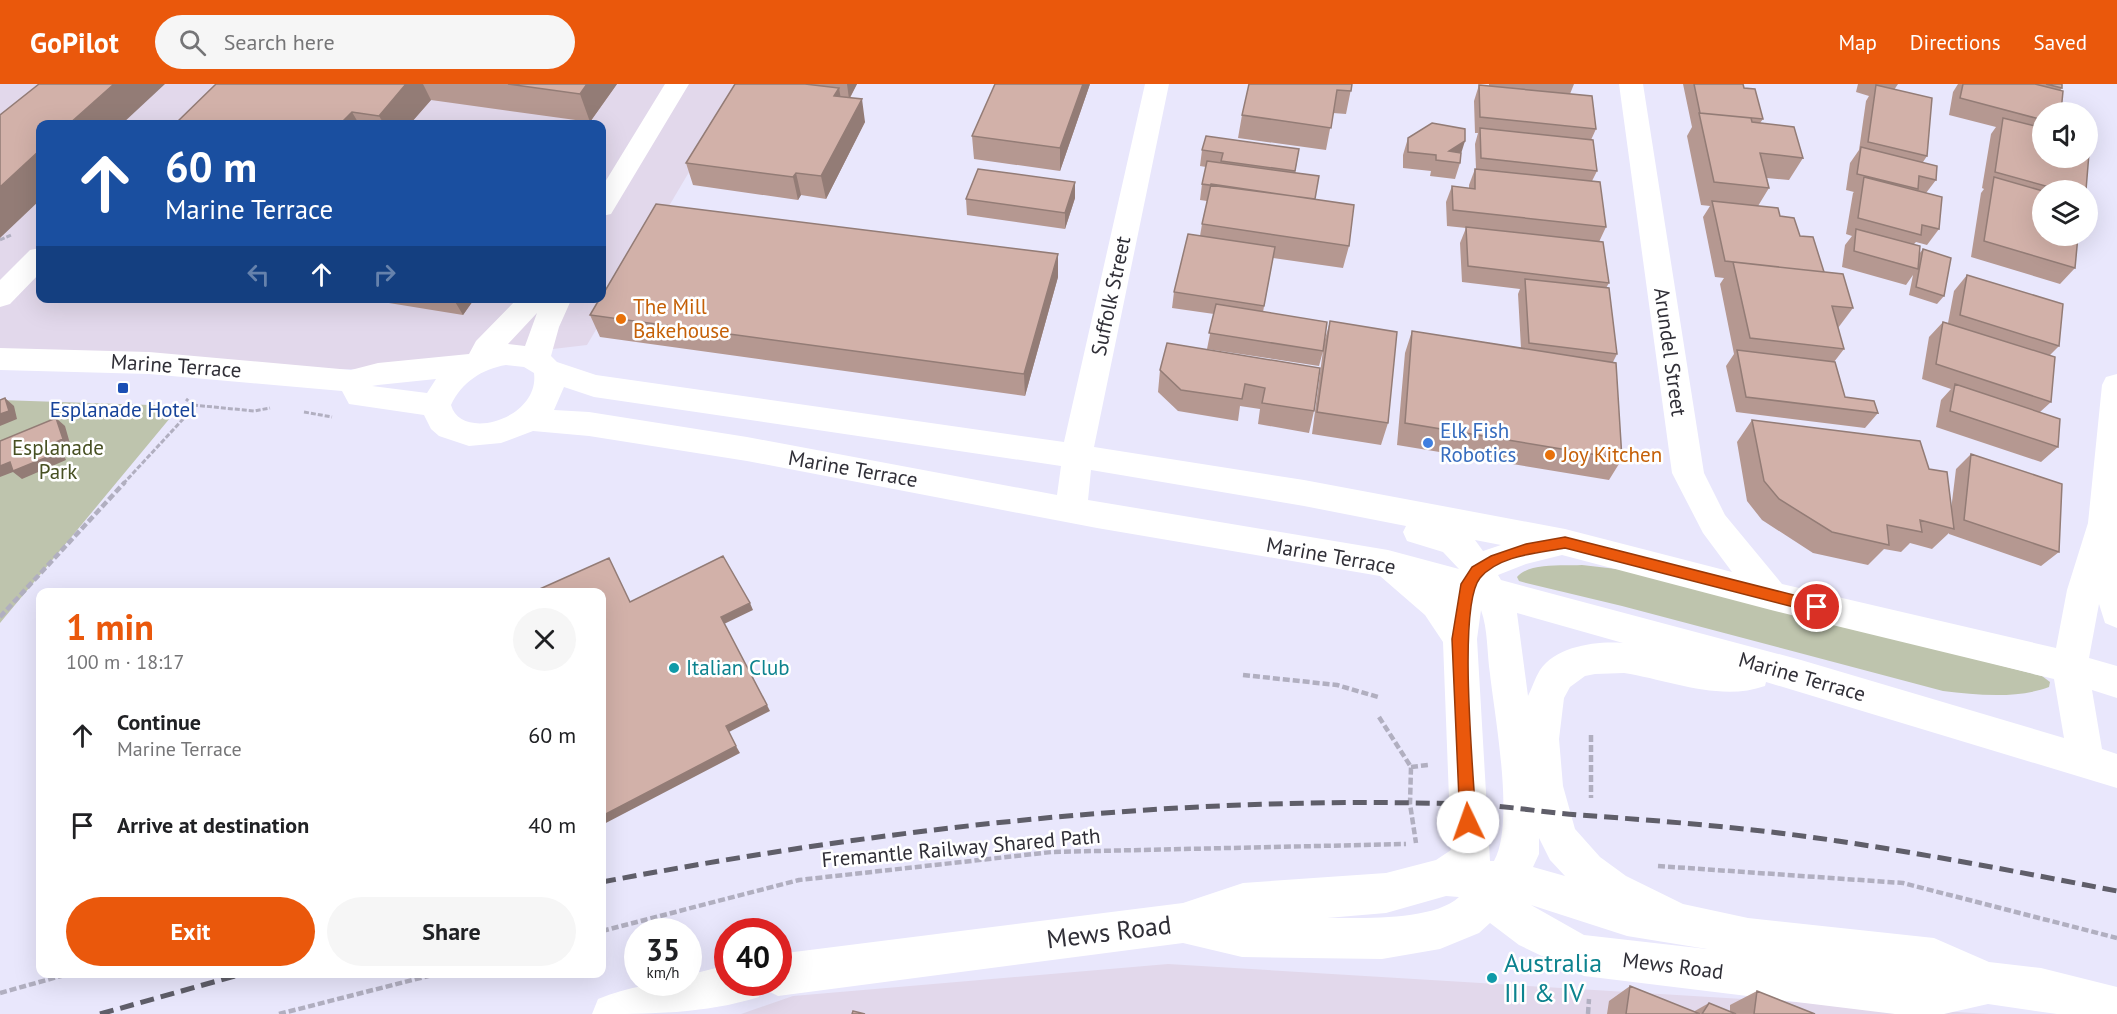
<!DOCTYPE html>
<meta charset="utf-8">
<style>
:root{--surface:#fff;--page:#f6f6f6;--text:#202124;--muted:#757577;--accent:#ea580c}
body{margin:0;font-family:"PT Sans",sans-serif;background:var(--page);color:var(--text);height:100vh;display:flex;flex-direction:column;font-size:22px;white-space:nowrap}
*{box-sizing:border-box;margin:0}
p{font-size:20px;color:var(--muted)}
.icon{flex:none;width:33px;height:33px;fill:none;stroke:currentColor;stroke-width:2;stroke-linecap:round;stroke-linejoin:round}
.map{position:relative;flex:1;overflow:hidden}
.panel{position:absolute;left:36px;top:504px;width:570px;height:390px;display:flex;flex-direction:column;background:var(--surface);border-radius:12px;box-shadow:0 6px 24px #0002}
.panel>*{flex:none}
.banner{position:absolute;left:36px;top:36px;width:570px;height:183px;border-radius:12px;box-shadow:0 6px 24px #0002;background:#1a4fa0;color:#fff;overflow:hidden}
.buttons{position:absolute;left:2032px;top:18px;display:grid;gap:12px}
.buttons a{display:grid;place-items:center;width:66px;height:66px;border-radius:50%;background:var(--surface);box-shadow:0 6px 24px #0002;font-size:30px}
.speed{position:absolute;left:624px;top:834px;display:flex;gap:12px;font-size:30px;font-weight:700;text-align:center}
.speed>*{display:grid;place-content:center;width:78px;height:78px;border-radius:50%;background:var(--surface);box-shadow:0 6px 24px #0002;line-height:1}
.speed small{font-size:15px;font-weight:400}
.speed .limit{border:9px solid #d22;background:#fff;color:#111}
.pin{position:absolute;display:grid;place-items:center;width:51px;height:51px;color:#fff;margin:-26px;border:3px solid #fff;border-radius:50%;box-shadow:0 2px 6px #0007}
.me{position:absolute;width:66px;margin:-33px;rotate:357deg;stroke-linejoin:round;filter:drop-shadow(0 0 4px #0008)}
.turn{display:flex;align-items:center;gap:21px;height:126px;padding:0 30px;font-size:27px}
.turn .icon{width:78px;height:78px;stroke-width:2.5}
.turn b{display:block;font-size:42px;line-height:51px}
.lanes{display:flex;align-items:center;height:57px;padding:0 30px;background:#0003;justify-content:center;gap:30px;direction:ltr}
.lanes .off{opacity:.35}
.round{display:grid;place-items:center;flex:none;width:63px;height:63px;border-radius:32px;background:var(--page)}
.overview{display:flex;align-items:center;justify-content:space-between;height:102px;padding:0 30px}
h1{font-size:36px;font-weight:600;line-height:45px;color:var(--accent)}
.action{display:flex;gap:12px;margin-top:auto;padding:12px 30px}
.action a{flex:1;height:69px;border-radius:36px;background:var(--accent);color:#fff;font-size:24px;font-weight:600;line-height:69px;text-align:center}
.action a+a{background:var(--page);color:var(--text)}
ul{padding:0;list-style:none}
li{display:flex;align-items:center;gap:18px;height:90px;padding:0 30px}
li div{flex:1}
li b{display:block;font-size:22px}
li em{font-style:normal}
header{display:flex;align-items:center;gap:36px;box-sizing:border-box;height:84px;padding:0 30px;background:var(--accent);color:#fff}
header strong{font-size:28px}
nav{display:flex;gap:33px;margin-inline-start:auto;font-size:21px}
.search{width:420px;height:54px;background:var(--page);display:flex;align-items:center;gap:15px;box-sizing:border-box;padding:0 21px;border-radius:33px;color:var(--muted);font-size:22px}
.map>svg:first-child{display:block}
</style>
<header>
<strong>GoPilot</strong>
<div class="search"><svg class="icon" aria-label="search" viewBox="0 0 24 24"><circle cx="10" cy="10" r="6"/><path d="M15 15l6 6"/></svg>Search here</div>
<nav><a>Map</a><a>Directions</a><a>Saved</a></nav>
</header>
<div class="map">
<svg width="2117" height="930" viewBox="0 0 2117 930">
<rect width="100%" height="100%" fill="#e9e7fc"/>
<path fill="#e2d8eb" fill-rule="evenodd" d="M0 0H741L587 261 384 285 0 286ZM40 40H602V214H40Z
M1168 880 1990 930H741L793 912Z"/>
<path fill="#bec4ad" d="M0 316 180 322 0 539Z
M1582 481 1634 487 2042 592 2050 598 2049 603C2017 615 1977 611 1943 607L1622 522 1526 499 1519 497 1517 493C1530 478 1563 482 1582 481Z"/>
<g fill="none" stroke-linecap="round" stroke-linejoin="round">
<path stroke="#b1afc0" stroke-width="3" stroke-dasharray="5 2" stroke-linecap="butt" d="M0 156 11 151
M193 321 254 327 270 324
M304 328 332 333
M123 400 185 333 193 321 186 315"/>
<path stroke="#b1afc0" stroke-width="4.5" stroke-dasharray="7 3" stroke-linecap="butt" d="M0 533 125 398
M1243 591 1337 601 1378 613
M1379 633 1411 683 1410 720 1416 759
M1591 651V714
M1411 683 1428 681
M1658 782 1903 799 2117 854
M602 847 799 796 1052 768 1406 760
M0 909 68 890
M279 930 436 890
M1588 930 1589 915"/>
<path fill="#fff" fill-rule="evenodd" d="M665 0H689L611 130 602 132V103Z
M1145 0H1169L1094 363 1304 396 1565 445 1732 488 1703 449 1672 389 1619 0H1643L1704 389 1725 431 1782 500 2056 564 2067 506 2088 439 2102 301 2106 293 2117 290V544L2105 539 2099 520 2089 574 2117 582V614L2092 606 2102 665 2117 670V704L1766 598 1765 602C1720 618 1669 596 1624 589L1595 590 1585 592 1570 603 1564 614 1559 655 1563 702 1575 745 1600 773 1626 792 1683 820 1748 834 1934 854 1989 878 2041 884 2117 903V930H2057L1988 920 1944 930H1895L1584 892 1519 861 1490 839 1479 849 1440 865 1382 875 1242 873 1183 859 778 912 762 904 759 913C704 930 650 930 592 930L598 915C628 903 657 898 688 898V891L728 881V898H778V870L1183 819 1243 799 1386 789 1436 776 1451 766 1443 558 1425 531 1380 492 1097 444 747 377 589 352 533 347 501 359 469 362 439 352 431 345 424 331 349 320 342 307 149 290 0 286V264L149 268 351 286 378 279 469 270 476 257 518 214H572L559 243 551 272 557 278 596 291 1064 358ZM537 229 525 262 508 260ZM506 281 524 283 534 289C540 335 461 358 451 321 462 298 482 285 506 281ZM436 295 427 309 372 302 378 301ZM564 303 594 313 1061 382 1057 411 747 353 589 328 554 326ZM1091 386 1304 422 1406 442 1403 448 1407 457 1443 468 1459 485 1388 466 1088 416ZM1475 456 1501 461 1483 467ZM1562 471 1771 526 2054 595 2064 654 1801 576 1501 496 1498 491 1526 480ZM1481 526C1488 545 1487 570 1490 590 1495 635 1515 739 1494 777H1490L1477 555ZM1517 529 1623 559C1596 557 1557 562 1540 586 1535 594 1532 604 1528 612ZM1539 754 1550 776 1565 792 1533 783 1539 770ZM1446 812 1459 813C1433 837 1362 834 1327 834L1386 829ZM1531 821 1627 852 1707 865 1584 851Z
M40 164V189L10 220 0 223V196L30 166Z"/>
<path stroke="#5f5e69" stroke-width="5" stroke-dasharray="14 7" stroke-linecap="butt" d="M602 798C887 744 1173 711 1464 720 1502 721 1540 728 1578 731 1665 737 1752 744 1838 757 1931 771 2024 789 2117 807
M100 930 242 890"/>
</g>
<path fill="#b59891" d="M216 0H617L590 38 431 16 410 40H175Z
M735 0H857L850 14 865 38 826 115 801 111 798 116 693 101 686 79Z
M1090 0 1060 87 974 75 972 52Z
M1352 0 1346 30 1333 29 1326 66 1238 54 1242 31Z
M1489 0H1574L1570 10 1596 45 1591 56 1597 87 1592 97 1606 143 1599 158 1609 199 1606 204 1617 270 1613 278 1622 375 1609 396 1397 361 1405 269 1412 247 1521 264 1518 210 1520 205 1462 198 1460 159 1466 144 1447 142 1446 118 1452 102 1469 104V101L1475 85H1476L1475 60 1478 49H1475L1474 17 1479 1 1489 2Z
M1683 0H1743L1744 4 1763 35 1760 39 1803 74 1789 96 1767 94 1769 104 1758 122 1780 132 1800 152 1824 188 1853 224 1838 244 1844 265 1834 278 1845 313 1878 329 1865 344 1736 328 1726 282 1734 270 1720 200 1724 194 1715 193 1703 133 1710 122 1701 121 1687 52 1692 43Z
M1858 0H1898L1894 6 1927 72 1923 78 1936 96 1926 109 1939 145 1927 161 1916 158 1914 160 1919 170 1923 165 1944 212 1937 220 1909 211 1913 191 1906 201 1842 183 1845 161 1852 152 1846 150 1853 109 1854 108 1846 106 1850 79 1859 66 1866 17 1869 12 1856 8Z
M1958 0H2062V4L2043 28V74L2086 106H2043L2075 184 2060 200 1971 173 1981 109 1984 105 1982 104 1991 50 1996 43 1949 31 1953 8Z
M1408 54 1461 70 1460 79 1455 95 1430 92 1431 87 1403 84V71Z
M1299 65 1295 89 1315 115 1349 162 1343 184 1273 174 1263 228 1323 267 1319 282 1207 265 1214 230 1172 224 1174 208 1200 152 1202 140 1207 117 1200 116 1202 100 1206 83 1200 82 1202 66Z
M1075 98V114L1065 145 967 131 966 115Z
M1967 191 2059 262 2050 271 2051 318 2040 328 2058 363 2041 378 1936 343 1941 316 1951 305 1922 295 1929 253 1943 238 1948 239 1954 207Z
M1058 193 1025 312 600 253 590 231Z
M358 214H475L463 231Z
M1330 237 1388 339 1381 361 1312 350 1324 259Z
M1167 259 1314 327 1309 349 1258 340 1260 325 1240 322 1238 337 1178 327 1158 308 1160 286Z
M1752 336 1929 385 1951 426 1956 385 1971 370 2059 468 2041 482 1949 450V449L1932 465 1910 459 1901 468 1884 465 1868 481 1813 469 1762 436 1747 417 1737 358Z
M1630 902 1693 928 1709 919 1730 928V921L1757 907 1815 930H1607L1609 917Z"/>
<path fill="#937c76" d="M114 0H165L122 40H69Z
M406 0H423L431 16 410 40H384L379 32Z
M587 0H617L590 38 580 10Z
M847 0H857L849 15Z
M1083 0H1090L1060 87V64Z
M839 4 843 27 834 12Z
M862 15 865 38 826 115 821 92Z
M352 28 359 40H340Z
M1465 57 1460 73 1449 67Z
M40 66V116L0 154V103Z
M796 89 801 111 798 116 793 93Z
M1075 98V114L1065 145V129Z
M1058 170V193L1025 312 1024 290Z
M455 214H475L463 231 454 216Z
M5 314 14 322 17 335 0 342V330Z
M56 334 65 342 71 363 62 367 66 376 22 395 13 388 0 393V382L54 359Z
M750 519 753 526 724 540 721 533Z
M767 621 770 627 729 648 726 642Z
M736 662 740 669 602 741V732Z"/>
<path fill="#d2b1a9" stroke="#937c76" stroke-width="1.5" d="M39 0H114L69 40H40V66L0 103V31Z
M216 0H406L379 32 352 28 340 40H175Z
M508 0H587L580 10Z
M735 0H805L839 4 834 12 862 15 821 92 796 89 793 93 686 79Z
M995 0H1083L1060 64 972 52Z
M1249 0H1352L1351 7 1337 6 1331 44 1242 31Z
M1694 0H1743L1744 4 1755 5 1763 35 1700 29Z
M1963 0H2035L2063 7 2061 28H2043V36L1960 14Z
M2046 0H2062V4Z
M1479 1 1592 12 1596 45 1480 33Z
M1876 1 1932 14 1927 72 1868 58Z
M1699 29 1751 34 1752 38 1794 43 1803 74 1760 69 1769 104 1714 98Z
M2003 34 2043 44V74H2088V56L2090 57 2086 106H2060L1995 88Z
M1432 39 1465 45V57L1449 67 1461 69 1460 79 1436 76V71L1408 68V54Z
M1480 44 1593 56 1597 87 1481 74Z
M1206 52 1299 65 1295 87 1221 77 1223 69 1202 66Z
M1861 63 1937 82 1936 96 1919 92 1918 105 1857 90Z
M1207 77 1319 92 1315 115 1202 100Z
M978 85 1075 98 1065 129 966 115Z
M1475 85 1600 98 1606 143 1453 126 1452 102 1475 105Z
M1864 93 1942 113 1939 145 1922 141 1921 151 1858 134Z
M1994 93 2043 107V152H2078L2075 184 1984 157Z
M1211 100 1354 121 1349 162 1202 140Z
M1712 117 1778 124 1780 132 1794 134 1800 152 1813 153 1824 188 1725 177Z
M656 120 1058 170 1024 290 590 231 600 214H602V212Z
M1466 143 1603 158 1609 199 1468 182Z
M1856 145 1920 162 1918 185 1854 167Z
M1188 150 1275 163 1264 222 1174 208Z
M1923 165 1951 174 1944 212 1916 203Z
M1733 178 1843 190 1853 224 1832 222 1844 265 1750 254Z
M1967 191 2063 220 2059 262 1960 231Z
M1525 195 1609 204 1617 270 1529 259Z
M1216 220 1327 238 1323 267 1209 249Z
M1330 237 1397 248 1388 339 1317 328Z
M1943 238 2055 273 2051 318 1936 280Z
M1412 247 1616 279 1622 375 1405 339Z
M1167 259 1320 284 1314 327 1262 319 1265 304 1245 300 1242 315 1181 306 1160 286Z
M1737 266 1835 278 1845 313 1874 317 1878 329 1746 313Z
M1955 300 2060 335 2058 363 1950 327Z
M5 314 9 327 0 330V316Z
M56 334 63 355 54 359 57 369 13 387 10 378 0 382V357Z
M1752 336 1920 357 1929 385 1947 388 1954 445 1920 436 1922 448 1887 441 1889 461 1832 448 1779 415 1764 397Z
M1971 370 2062 400 2059 468 1964 436Z
M723 472 750 519 721 533 767 621 726 642 736 662 602 732V508H533L609 474 630 518Z
M1630 902 1700 930H1626Z
M1757 907 1815 930H1754Z
M1709 919 1736 930H1702Z
M853 927 865 930H852Z"/>
<path fill="#ea580c" stroke="#983908" stroke-width="1.5" d="M1565 453 1817 517 1822 518 1824 523 1822 527 1817 529 1565 464C1539 469 1499 471 1480 494 1457 522 1474 693 1476 738L1474 743 1468 745 1463 743 1460 738 1452 555 1461 500 1472 483 1491 472 1526 460Z"/>
<g fill="#e8710a" stroke="#fff" stroke-width="2">
<circle cx="621" cy="235" r="6"/>
<circle cx="1550" cy="371" r="6"/>
</g>
<rect fill="#1a4fb4" stroke="#fff" stroke-width="2" x="117" y="298" width="12" height="12" rx="3"/>
<circle fill="#3f7fe0" stroke="#fff" stroke-width="2" cx="1428" cy="359" r="6"/>
<g fill="#0f9aa8" stroke="#fff" stroke-width="2">
<circle cx="674" cy="584" r="6"/>
<circle cx="1492" cy="894" r="6"/>
</g>
<g text-anchor="middle" stroke-width="5" stroke-linejoin="round" paint-order="stroke">
<g font-size="21" fill="#302f37" stroke="#fff">
<text transform="translate(1111 212) rotate(-78)" y="7">Suffolk Street</text>
<text transform="translate(1670 268) rotate(82)" y="7">Arundel Street</text>
<text transform="translate(176 282) rotate(4)" y="7">Marine Terrace</text>
<text transform="translate(853 385) rotate(10)" y="7">Marine Terrace</text>
<text transform="translate(1331 472) rotate(10)" y="7">Marine Terrace</text>
<text transform="translate(1802 593) rotate(16)" y="7">Marine Terrace</text>
<text transform="translate(961 764) rotate(-5)" y="7">Fremantle Railway Shared Path</text>
<text transform="translate(1673 882) rotate(7)" y="7">Mews Road</text>
</g>
<g font-size="21" fill="#c56008" stroke="#fff" text-anchor="start">
<text x="633" y="230">The Mill<tspan x="633" dy="24">Bakehouse</tspan></text>
<text x="1562" y="378">Joy Kitchen</text>
</g>
<g font-size="21" fill="#164399" stroke="#fff">
<text x="123" y="333">Esplanade Hotel</text>
</g>
<g font-size="21" fill="#366cbe" stroke="#fff" text-anchor="start">
<text x="1440" y="354">Elk Fish<tspan x="1440" dy="24">Robotics</tspan></text>
</g>
<g font-size="21" fill="#475022" stroke="#fff">
<text x="58" y="371">Esplanade<tspan x="58" dy="24">Park</tspan></text>
</g>
<g font-size="21" fill="#0d838f" stroke="#fff" text-anchor="start">
<text x="686" y="591">Italian Club</text>
</g>
<g font-size="26" fill="#302f37" stroke="#fff">
<text transform="translate(1109 848) rotate(-7)" y="9">Mews Road</text>
</g>
<g font-size="26" fill="#0d838f" stroke="#fff" text-anchor="start">
<text x="1504" y="888">Australia<tspan x="1504" dy="30">III &amp; IV</tspan></text>
</g>
</g>
</svg>
<div class="buttons">
<a><svg class="icon" aria-label="sound" viewBox="0 0 24 24"><path d="M4 9h4l5-4v14l-5-4H4zM17 9q2 3 0 6"/></svg></a>
<a><svg class="icon" aria-label="layers" viewBox="0 0 24 24"><path d="M12 4l9 5-9 5-9-5zM3 14l9 5 9-5"/></svg></a>
</div>
<div class="speed"><div>35<small>km/h</small></div><div class="limit">40</div></div>
<div class="pin" style="left:1817px;top:523px;background:#d93025"><svg class="icon" aria-label="arrive" viewBox="0 0 24 24"><path d="M6 21V4h12l-3 4 3 4H6"/></svg></div>
<svg class="me" style="left:1468px;top:738px" viewBox="-20 -20 40 40"><circle r="19" fill="#fff"/><path d="M0-13L10 11 0 6-10 11z" fill="#ea580c"/></svg>
<div class="banner">
<div class="turn"><svg class="icon" aria-label="ahead" viewBox="0 0 24 24"><path d="M12 20V5M6 11l6-6 6 6"/></svg><div><b>60 m</b>Marine Terrace</div></div>
<div class="lanes"><svg class="icon off" aria-label="left" viewBox="0 0 24 24"><path d="M17 20v-9H6M10 6l-5 5 5 5"/></svg><svg class="icon" aria-label="ahead" viewBox="0 0 24 24"><path d="M12 20V5M6 11l6-6 6 6"/></svg><svg class="icon off" aria-label="right" viewBox="0 0 24 24"><path d="M7 20v-9h11M14 6l5 5-5 5"/></svg></div>
</div>
<section class="panel">
<div class="overview"><div><h1>1 min</h1><p>100 m · 18:17</p></div><a class="round"><svg class="icon" aria-label="close" viewBox="0 0 24 24"><path d="M6 6l12 12M18 6L6 18"/></svg></a></div>
<ul>
<li><svg class="icon" aria-label="ahead" viewBox="0 0 24 24"><path d="M12 20V5M6 11l6-6 6 6"/></svg><div><b>Continue</b><p>Marine Terrace</p></div><em>60 m</em></li>
<li><svg class="icon" aria-label="arrive" viewBox="0 0 24 24"><path d="M6 21V4h12l-3 4 3 4H6"/></svg><div><b>Arrive at destination</b></div><em>40 m</em></li>
</ul>
<div class="action"><a>Exit</a><a>Share</a></div>
</section>
</div>
